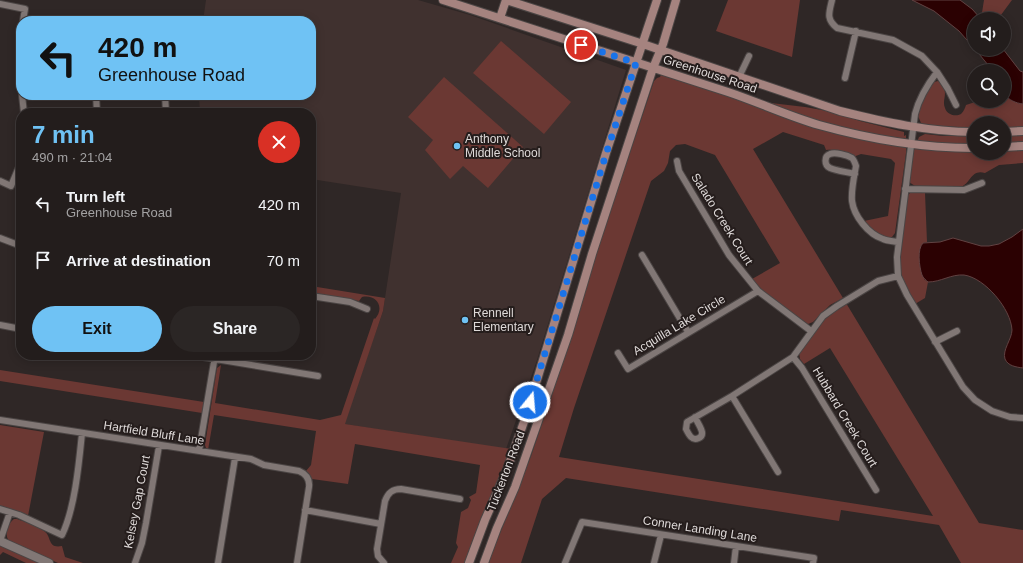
<!DOCTYPE html>
<meta charset="utf-8">
<style>
:root{--surface:#231d1c;--page:#2b2625;--text:#f1f3f6;--muted:#a3a2a3;--line:#403b3b;--accent:#6fc2f4}
body{margin:0;font-family:Arial,sans-serif;background:var(--page);color:var(--text);height:100vh;display:flex;flex-direction:column;font-size:15px;white-space:nowrap}
*{box-sizing:border-box;margin:0}
p{font-size:13px;color:var(--muted)}
.icon{flex:none;width:22px;height:22px;fill:none;stroke:currentColor;stroke-width:2;stroke-linecap:round;stroke-linejoin:round}
.map{position:relative;flex:1;overflow:hidden}
.details{position:absolute;left:16px;top:108px;width:300px;height:252px;display:flex;flex-direction:column;background:var(--surface);border-radius:16px;box-shadow:0 2px 10px #0003,0 0 0 1px var(--line)}
.details>*{flex:none}
.guide{position:absolute;left:16px;top:16px;width:300px;height:84px;border-radius:16px;box-shadow:0 2px 10px #0003,0 0 0 1px var(--line);background:#6fc2f4;color:#111;overflow:hidden}
.tools{position:absolute;left:967px;top:12px;display:grid;gap:8px}
.tools a{display:grid;place-items:center;width:44px;height:44px;border-radius:50%;background:var(--surface);box-shadow:0 2px 10px #0003,0 0 0 1px var(--line);font-size:20px}
.pin{position:absolute;display:grid;place-items:center;width:34px;height:34px;color:#fff;margin:-17px;border:2px solid #fff;border-radius:50%;box-shadow:0 1px 4px #0007}
.me{position:absolute;width:44px;margin:-22px;rotate:17deg;stroke-linejoin:round;filter:drop-shadow(0 0 3px #0008)}
.turn{display:flex;align-items:center;gap:14px;height:84px;padding:0 16px;font-size:18px}
.turn .icon{width:52px;height:52px;stroke-width:2.5}
.turn b{display:block;font-size:28px;line-height:34px}
.round{display:grid;place-items:center;flex:none;width:42px;height:42px;border-radius:21px;background:var(--page)}
.overview{display:flex;align-items:center;justify-content:space-between;height:68px;padding:0 16px}
h1{font-size:24px;font-weight:700;line-height:30px;color:var(--accent)}
.action{display:flex;gap:8px;margin-top:auto;padding:8px 16px}
.action a{flex:1;height:46px;border-radius:24px;background:var(--accent);color:#111;font-size:16px;font-weight:700;line-height:46px;text-align:center}
.action a+a{background:var(--page);color:var(--text)}
ul{padding:0;list-style:none}
li{display:flex;align-items:center;gap:12px;height:56px;padding:0 16px}
li div{flex:1}
li b{display:block;font-size:15px}
li em{font-style:normal}
.map>svg:first-child{display:block}
</style>
<div class="map">
<svg width="1023" height="563" viewBox="0 0 1023 563">
<rect width="100%" height="100%" fill="#2f2726"/>
<path fill="#40312f" d="M206 0H418L470 15 626 70 537 360 506 449 344 424 383 311 401 193 311 179V113H200L199 95H311V21H203Z"/>
<path fill="#6b3833" d="M728 0H800L792 57 716 31Z
M984 0H1012L998 19H981Z
M501 41 571 102 544 134 473 73Z
M661 75 665 76 714 92 771 103 805 107 833 112 860 121 904 132V136L906 135V153L895 233 892 237C880 239 871 229 864 221L888 216 895 163 891 159 861 154 853 157C845 152 836 149 826 150L824 145 783 132 753 149 843 298 830 305 813 322 808 324 767 295 752 279 780 263 715 155 685 144 676 145 670 151 668 163 664 171 651 181 574 408 559 457 933 516 830 348 804 364 800 359 799 353 825 319 846 303 979 523 1023 530V563H961L939 525 841 510 839 521 566 478 542 499 521 563H488L531 456 572 334 588 277 654 81 657 78 660 77Z
M444 77 523 147 488 188 463 166 450 179 425 150 433 140 408 117Z
M938 81C951 91 941 99 945 108 947 115 956 117 961 114 964 111 965 108 966 105L978 101H1004V95C1010 100 1015 103 1023 104V127L1004 128V123H974V128L924 125 921 123 918 116 921 103 931 84 934 82Z
M925 134 943 136H974V153H1004V135L1023 134V163L999 165 985 173C971 169 971 183 961 187L915 186 909 182 913 153 919 137Z
M911 192 925 193 927 242 923 243 924 279 928 282 925 298 915 304C911 296 906 289 903 282 894 257 903 222 907 196Z
M311 286 385 298 383 311 345 424 512 449 466 563H451L458 547 456 543 461 512 468 508 471 500 469 497 476 493 480 465 355 444 348 484 312 479 306 471 311 465 316 431 214 415 208 450 206 448 205 445 217 368 221 365 215 403 320 420 341 415 374 318 375 319C385 308 377 294 362 297L359 301 311 293Z
M0 370 204 402 202 413 0 381Z
M0 425 44 432 28 516 0 506Z
M14 519H17C25 522 37 525 44 531 52 536 47 549 62 546L65 557 83 563H58L9 541C4 535 8 523 14 519Z
M0 545 41 563H26L3 552 0 555Z"/>
<path fill="#2b0102" stroke="#614242" d="M912 0H960L972 9 981 19H974V48L959 31 934 11Z
M975 49H1003L1020 71 1023 72V104C1015 103 1010 100 1004 95V71H993Z
M1023 229V368C1016 367 1008 366 1005 359 1002 350 1012 339 1012 330 1011 309 985 278 964 275 951 274 941 282 928 282 926 280 923 278 922 275 919 266 917 249 923 243L940 242 953 238 981 246H989L999 244 1012 237Z"/>
<g fill="none" stroke-linecap="round" stroke-linejoin="round">
<defs>
<path id="minor" d="M832 0C829 13 826 19 837 28L893 40 922 56 937 72 948 89 956 105
M0 4 25 9 23 21
M21 49V79
M937 72C927 85 919 98 915 114L897 257 898 276 907 295 963 387 975 400 992 411 1010 417 1023 418
M739 77 749 56
M845 78 856 31
M22 95 24 113
M96 95 97 113
M165 95 166 113
M677 161 679 171 729 255 758 291 811 331
M855 174C847 172 837 171 830 168 824 165 824 156 830 154 835 152 847 155 852 158 854 160 855 163 856 166 854 177 851 190 852 201 854 216 868 234 883 239 887 241 893 241 898 242
M0 181 11 186 21 162
M905 189 964 190 982 183
M0 238 21 246
M642 255 688 332
M311 296 350 302 367 309
M0 325 21 329
M935 342 957 331
M618 353 628 369 758 291
M191 355 318 376
M793 357 802 368 876 490
M732 396 778 472
M695 417C697 422 701 427 702 432 703 438 695 441 691 437 689 435 687 431 686 429L687 422 732 396 793 357 823 316 837 306 878 281 898 276
M0 420 251 459 264 465 299 471C306 474 310 479 309 487L297 563
M199 451 215 356
M0 509 19 515 62 535C75 508 79 463 82 433
M305 510 381 524
M0 541 10 512
M135 563 142 543 146 523 159 446
M218 563 235 458
M384 563 378 556 377 549 385 501C388 493 392 489 401 489L460 499
M565 563 582 522 814 558 813 563
M654 563 661 535
M734 563 736 546"/>
<path id="tertiary" d="M0 541 49 563"/>
<path id="secondary" d="M443 0C538 30 633 62 728 92 758 102 788 116 819 125 869 139 922 148 974 148
M506 0 637 42 840 111C884 122 929 132 974 132
M500 18 506 0
M1004 132 1023 131
M1004 147 1023 146
M469 563 485 520 507 470 526 416 606 153 657 0
M484 563 497 528 515 487 568 335 592 254 653 68 663 44 676 0"/>
</defs>
<use href="#minor" stroke="#4b4544" stroke-width="8"/>
<use href="#tertiary" stroke="#4b4544" stroke-width="10"/>
<use href="#secondary" stroke="#4b4544" stroke-width="10"/>
<use href="#minor" stroke="#817775" stroke-width="6"/>
<use href="#tertiary" stroke="#817775" stroke-width="8"/>
<use href="#secondary" stroke="#a5837f" stroke-width="8"/>
</g>
<g fill="none" stroke-linecap="round" stroke-linejoin="round">
<path stroke="#1a73e8" stroke-width="7" stroke-dasharray="0 12.6" d="M530 402 606 154 636 63 581 45"/>
</g>
<g fill="#6fc2f4" stroke="#251d1c" stroke-width="1.5">
<circle cx="457" cy="146" r="4"/>
<circle cx="465" cy="320" r="4"/>
</g>
<g text-anchor="middle" stroke-width="4" stroke-linejoin="round" paint-order="stroke">
<g font-size="12" fill="#dfdad9" stroke="#251d1c">
<text transform="translate(710 74) rotate(18)" y="4">Greenhouse Road</text>
<text transform="translate(722 219) rotate(58)" y="4">Salado Creek Court</text>
<text transform="translate(679 325) rotate(-31)" y="4">Acquilla Lake Circle</text>
<text transform="translate(845 417) rotate(59)" y="4">Hubbard Creek Court</text>
<text transform="translate(154 433) rotate(9)" y="4">Hartfield Bluff Lane</text>
<text transform="translate(506 471) rotate(-69)" y="4">Tuckerton Road</text>
<text transform="translate(137 502) rotate(-79)" y="4">Kelsey Gap Court</text>
<text transform="translate(700 529) rotate(9)" y="4">Conner Landing Lane</text>
</g>
<g font-size="12" fill="#dfdad9" stroke="#251d1c" text-anchor="start">
<text x="465" y="143">Anthony<tspan x="465" dy="14">Middle School</tspan></text>
<text x="473" y="317">Rennell<tspan x="473" dy="14">Elementary</tspan></text>
</g>
</g>
</svg>
<div class="tools">
<a><svg class="icon" aria-label="sound" viewBox="0 0 24 24"><path d="M4 9h4l5-4v14l-5-4H4zM17 9q2 3 0 6"/></svg></a>
<a><svg class="icon" aria-label="search" viewBox="0 0 24 24"><circle cx="10" cy="10" r="6"/><path d="M15 15l6 6"/></svg></a>
<a><svg class="icon" aria-label="layers" viewBox="0 0 24 24"><path d="M12 4l9 5-9 5-9-5zM3 14l9 5 9-5"/></svg></a>
</div>
<div class="pin" style="left:581px;top:45px;background:#d93025"><svg class="icon" aria-label="arrive" viewBox="0 0 24 24"><path d="M6 21V4h12l-3 4 3 4H6"/></svg></div>
<svg class="me" style="left:530px;top:402px" viewBox="-20 -20 40 40"><circle r="17" fill="#1a73e8" stroke="#fff" stroke-width="3"/><path d="M0-11L8 9 0 5-8 9z" fill="#fff"/></svg>
<div class="guide">
<div class="turn"><svg class="icon" aria-label="left" viewBox="0 0 24 24"><path d="M17 20v-9H6M10 6l-5 5 5 5"/></svg><div><b>420 m</b>Greenhouse Road</div></div>
</div>
<section class="details">
<div class="overview"><div><h1>7 min</h1><p>490 m · 21:04</p></div><a class="round" style="background:#d93025;color:#fff"><svg class="icon" aria-label="close" viewBox="0 0 24 24"><path d="M6 6l12 12M18 6L6 18"/></svg></a></div>
<ul>
<li><svg class="icon" aria-label="left" viewBox="0 0 24 24"><path d="M17 20v-9H6M10 6l-5 5 5 5"/></svg><div><b>Turn left</b><p>Greenhouse Road</p></div><em>420 m</em></li>
<li><svg class="icon" aria-label="arrive" viewBox="0 0 24 24"><path d="M6 21V4h12l-3 4 3 4H6"/></svg><div><b>Arrive at destination</b></div><em>70 m</em></li>
</ul>
<div class="action"><a>Exit</a><a>Share</a></div>
</section>
</div>
